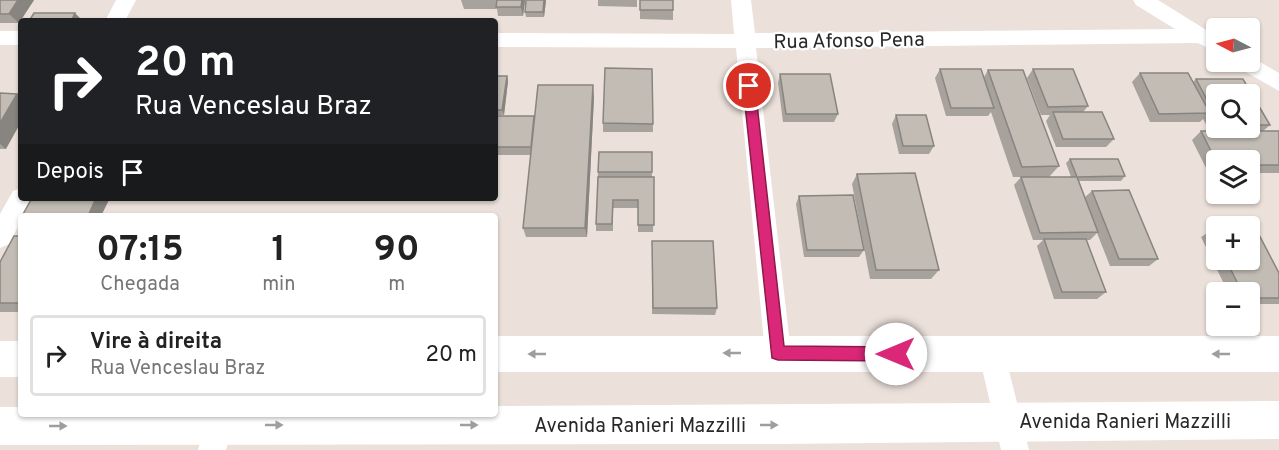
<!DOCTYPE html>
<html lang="pt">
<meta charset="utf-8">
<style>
:root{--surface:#fff;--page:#f6f6f6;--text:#222;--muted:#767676;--line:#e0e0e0}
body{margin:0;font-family:Overpass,sans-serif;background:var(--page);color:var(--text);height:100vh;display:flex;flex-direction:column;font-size:22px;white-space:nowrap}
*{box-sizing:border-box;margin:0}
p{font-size:20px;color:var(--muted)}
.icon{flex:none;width:33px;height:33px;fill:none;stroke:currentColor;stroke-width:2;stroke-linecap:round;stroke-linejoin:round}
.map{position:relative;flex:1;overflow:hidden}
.side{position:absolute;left:18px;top:213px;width:480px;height:204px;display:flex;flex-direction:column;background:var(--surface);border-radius:6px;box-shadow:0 2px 4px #0004}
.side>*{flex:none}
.top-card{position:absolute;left:18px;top:18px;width:480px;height:183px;border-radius:6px;box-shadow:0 2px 4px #0004;background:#202124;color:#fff;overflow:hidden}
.needle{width:39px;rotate:276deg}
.tools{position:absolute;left:1206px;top:18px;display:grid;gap:12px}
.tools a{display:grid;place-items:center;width:54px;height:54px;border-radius:6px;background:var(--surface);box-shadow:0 2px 4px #0004;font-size:30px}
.pin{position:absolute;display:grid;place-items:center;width:51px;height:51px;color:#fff;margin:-26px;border:3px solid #fff;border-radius:50%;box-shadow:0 2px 6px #0007}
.me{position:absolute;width:66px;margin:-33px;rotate:270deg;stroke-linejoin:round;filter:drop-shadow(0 0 4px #0008)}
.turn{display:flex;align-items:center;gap:21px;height:126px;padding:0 18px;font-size:27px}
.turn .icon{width:78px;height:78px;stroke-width:2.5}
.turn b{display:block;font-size:42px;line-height:51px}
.then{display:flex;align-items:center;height:57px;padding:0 18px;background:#0003;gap:12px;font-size:22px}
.eta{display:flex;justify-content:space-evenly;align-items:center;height:102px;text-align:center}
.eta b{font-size:36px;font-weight:700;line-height:42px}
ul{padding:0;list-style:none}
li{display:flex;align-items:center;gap:18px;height:81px;margin:0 12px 9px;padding:0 6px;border:3px solid var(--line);border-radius:6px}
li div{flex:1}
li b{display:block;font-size:22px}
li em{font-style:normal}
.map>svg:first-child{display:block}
</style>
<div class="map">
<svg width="1279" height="450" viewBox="0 0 1279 450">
<rect width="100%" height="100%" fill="#ebe0da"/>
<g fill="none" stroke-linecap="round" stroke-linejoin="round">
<path fill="#fff" fill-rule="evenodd" d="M116 0H136L125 21H105Z
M731 0H751L755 33 1175 29 1136 5 1133 0H1158L1216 36V52L1198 43 756 48 791 353 787 362 778 366 769 362 765 353 736 48 495 47V33L734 34Z
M0 31H21V45H0Z
M1250 56 1279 73V91L1237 67 1234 62H1250Z
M21 188V198H33L24 216H21V221L9 244 0 248V214L13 191Z
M992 342 1001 346 1005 355 1029 450H1001L979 355 983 346Z
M208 414H236L226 450H198Z"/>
<path fill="#fff" fill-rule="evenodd" d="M495 336H1279V372H495Z
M0 341H21V377H0Z
M1279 401V439L781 444 0 445V407H21V414H495V406Z"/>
</g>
<path fill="#a7a29c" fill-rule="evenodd" d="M0 0H34L19 23H0Z
M461 0H525L523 16H498L497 9H464Z
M546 0 544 17H526L525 12Z
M598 0H637V7L598 6Z
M640 0 673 10V20L640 19Z
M652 69 653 132H603V123Z
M940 69 984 77 988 70 1059 166 1049 177H1013L991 112 988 116H946L935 78Z
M1033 69 1088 106 1083 112 1114 139 1106 147H1056L1046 121 1050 115H1041L1027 78Z
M1140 73H1188L1193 82 1196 79H1243L1270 125 1263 131H1279V173H1250V160H1216V174H1209L1192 140 1201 131H1210L1203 119 1200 122H1150L1132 82ZM1216 94H1250V128H1216Z
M780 74 838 114 834 122H783L778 83Z
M495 76H507L508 81 504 115H495Z
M0 93 6 149H0Z
M594 97 587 237H526L523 228 531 155H495V116L535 119Z
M896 115 934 146 929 154H899L892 124Z
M652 152V177H654L653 232H638V208H613V231H596V224L598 172Z
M1070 159 1125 176 1121 181H1079L1085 197 1092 191 1158 259 1149 266H1110L1097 233 1090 240H1086L1106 292 1097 299H1054L1037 246 1043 240H1033L1014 185 1021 177H1071L1066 163Z
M857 174 939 270 931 279H870L852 184Z
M799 196 864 250 859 257H804L796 204Z
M1212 230H1216V260H1250L1279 273V304H1250V292H1228L1201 237Z
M21 236V312H0V262Z
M652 241 717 308 715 315 652 314Z"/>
<path fill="#88847f" d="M18 0H34L19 23 9 14Z
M522 0H525L523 16 521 7Z
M544 0H546L544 17 543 12Z
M75 13 80 18 78 21H71Z
M507 76 508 81 504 115 502 110Z
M593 85 594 97 587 237 585 228Z
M17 94 21 97V122L6 149 0 144V123Z
M96 198H110L101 216H88Z"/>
<path fill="#c2bcb5" stroke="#88847f" stroke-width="1.5" d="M0 0H18L9 14H0Z
M497 0H522L521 7H496Z
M526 0H544L543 12H525Z
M640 0H673V10H640Z
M34 13H75L71 21H29Z
M605 68 652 69 653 124 603 123Z
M940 69H981L994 108H951Z
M1033 69H1073L1088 106 1048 107Z
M988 70H1023L1059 166 1022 167Z
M1140 73H1188L1210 113 1159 114Z
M780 74H830L838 114H786Z
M495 76H507L502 110H495Z
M1196 79H1243L1270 125H1250V94H1216V117Z
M538 85H593L585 228H523Z
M0 93 17 94 0 123Z
M1053 112H1102L1114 139H1063Z
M896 115H926L934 146H903Z
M495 116H534L531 147H495Z
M1201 131H1279V165H1250V160H1216V161Z
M599 152H652V172H598Z
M1070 159H1118L1125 176 1077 177Z
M915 173 939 270H876L857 174Z
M598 177H654V225H638V200H613L612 224H596Z
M1021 177H1077L1098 232 1040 233Z
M1129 190 1158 259H1119L1092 191Z
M853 195 864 250H807L799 196Z
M32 198H96L88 216H22Z
M1250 229H1256L1279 273V298H1250V292H1242L1226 260H1250Z
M1212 230H1216V239Z
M14 236H21V303H0V262Z
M1044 239H1086L1106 292H1062Z
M652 241H713L717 308H653Z"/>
<defs><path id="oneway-solid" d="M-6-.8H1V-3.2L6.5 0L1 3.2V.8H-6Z" transform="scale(1.5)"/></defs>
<g fill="#9e9e9e">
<use href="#oneway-solid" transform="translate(732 353) rotate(180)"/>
<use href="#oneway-solid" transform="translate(537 354) rotate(180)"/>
<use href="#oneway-solid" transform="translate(1221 354) rotate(180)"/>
<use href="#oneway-solid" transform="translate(274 425)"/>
<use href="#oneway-solid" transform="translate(469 425)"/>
<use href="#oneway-solid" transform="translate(769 425)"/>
<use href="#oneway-solid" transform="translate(58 426)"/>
</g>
<path fill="#db2777" stroke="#8e194d" stroke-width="1.5" d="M749 81 755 86 784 346 896 347 902 349 904 354 902 359 896 361 778 360 772 358 743 86Z"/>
<g text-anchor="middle" stroke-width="4.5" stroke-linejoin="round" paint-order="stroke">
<g font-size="20" fill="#282828" stroke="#fff">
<text transform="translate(849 40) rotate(-1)" y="7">Rua Afonso Pena</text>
<text x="1125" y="428">Avenida Ranieri Mazzilli</text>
<text x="640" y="432">Avenida Ranieri Mazzilli</text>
</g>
</g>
</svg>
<div class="tools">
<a><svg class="needle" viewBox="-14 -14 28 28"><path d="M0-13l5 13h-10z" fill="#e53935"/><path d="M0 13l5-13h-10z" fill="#767676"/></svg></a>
<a><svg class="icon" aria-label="search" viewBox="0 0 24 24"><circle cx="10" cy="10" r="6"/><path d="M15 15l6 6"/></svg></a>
<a><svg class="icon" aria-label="layers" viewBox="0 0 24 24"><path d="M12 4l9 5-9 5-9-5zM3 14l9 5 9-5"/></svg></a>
<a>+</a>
<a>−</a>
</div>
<div class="pin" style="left:749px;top:86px;background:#d93025"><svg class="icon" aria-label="arrive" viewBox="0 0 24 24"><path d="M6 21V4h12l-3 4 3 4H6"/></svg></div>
<svg class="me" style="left:896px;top:354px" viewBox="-20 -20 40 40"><circle r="19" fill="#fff"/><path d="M0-13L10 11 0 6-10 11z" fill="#db2777"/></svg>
<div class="top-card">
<div class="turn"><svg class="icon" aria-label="right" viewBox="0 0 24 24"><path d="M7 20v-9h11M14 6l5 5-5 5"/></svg><div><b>20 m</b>Rua Venceslau Braz</div></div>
<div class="then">Depois<svg class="icon" aria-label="arrive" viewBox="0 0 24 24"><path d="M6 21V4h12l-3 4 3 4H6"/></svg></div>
</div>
<section class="side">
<div class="eta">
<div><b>07:15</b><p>Chegada</p></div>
<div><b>1</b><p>min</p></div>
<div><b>90</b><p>m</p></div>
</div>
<ul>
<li><svg class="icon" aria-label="right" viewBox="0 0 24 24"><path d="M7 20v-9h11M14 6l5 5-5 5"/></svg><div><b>Vire à direita</b><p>Rua Venceslau Braz</p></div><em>20 m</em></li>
</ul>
</section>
</div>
